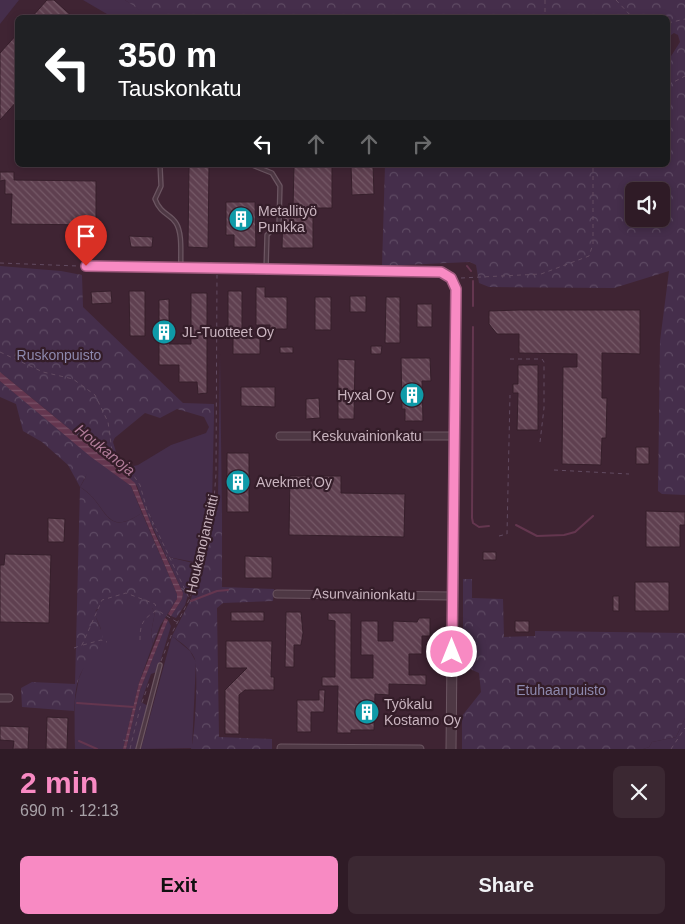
<!DOCTYPE html>
<meta charset="utf-8">
<style>
:root{--surface:#2f1b26;--page:#3b2832;--text:#f1f3f6;--muted:#a7a1a7;--line:#4a3943;--accent:#f88ac3}
body{margin:0;font-family:Arial,sans-serif;background:var(--page);color:var(--text);height:100vh;display:flex;flex-direction:column;font-size:19px;white-space:nowrap}
*{box-sizing:border-box;margin:0}
p{font-size:16px;color:var(--muted)}
.icon{flex:none;width:28px;height:28px;fill:none;stroke:currentColor;stroke-width:2;stroke-linecap:round;stroke-linejoin:round}
.map{position:relative;height:749px;overflow:hidden}
.panel{display:flex;flex-direction:column;background:var(--surface);flex:1}
.panel>*{flex:none}
.hud{position:absolute;left:15px;top:15px;width:655px;height:152px;border-radius:8px;box-shadow:0 2px 8px #0003,0 0 0 1px var(--line);background:#202124;color:#fff;overflow:hidden}
.fabs{position:absolute;left:625px;top:182px;display:grid;gap:10px}
.fabs a{display:grid;place-items:center;width:45px;height:45px;border-radius:8px;background:var(--surface);box-shadow:0 2px 8px #0003,0 0 0 1px var(--line);font-size:25px}
.pin{position:absolute;display:grid;place-items:center;width:42px;height:42px;color:#fff;margin:-51px -21px;border-radius:50% 50% 50% 0;rotate:-45deg;box-shadow:0 0 5px #0007}
.pin .icon{rotate:45deg}
.me{position:absolute;width:55px;margin:-28px;rotate:0deg;stroke-linejoin:round;filter:drop-shadow(0 0 4px #0008)}
.turn{display:flex;align-items:center;gap:18px;height:105px;padding:0 20px;font-size:22px}
.turn .icon{width:65px;height:65px;stroke-width:2.5}
.turn b{display:block;font-size:35px;line-height:42px}
.lanes{display:flex;align-items:center;height:48px;padding:0 20px;background:#0003;justify-content:center;gap:25px;direction:ltr}
.lanes .off{opacity:.35}
.round{display:grid;place-items:center;flex:none;width:52px;height:52px;border-radius:8px;background:var(--page)}
.summary{display:flex;align-items:center;justify-content:space-between;height:85px;padding:0 20px}
h1{font-size:30px;font-weight:700;line-height:38px;color:var(--accent)}
.button{display:flex;gap:10px;margin-top:auto;padding:10px 20px}
.button a{flex:1;height:58px;border-radius:8px;background:var(--accent);color:#111;font-size:20px;font-weight:700;line-height:58px;text-align:center}
.button a+a{background:var(--page);color:var(--text)}
.map>svg:first-child{display:block}
</style>
<div class="map">
<svg width="685" height="749" viewBox="0 0 685 749">
<defs>
<pattern id="forest-crowns" width="20" height="18" patternUnits="userSpaceOnUse" patternTransform="scale(1.25)"><rect width="20" height="18" fill="#452e4b"/><path d="M2 6a3 3 0 1 1 6 0M12 15a3 3 0 1 1 6 0" fill="none" stroke="#5e4a63"/></pattern>
<pattern id="water-rules" width="6" height="5" patternUnits="userSpaceOnUse" patternTransform="scale(1.25)"><rect width="6" height="5" fill="#64364f"/><path d="M0 2.5h6" fill="none" stroke="#795167"/></pattern>
<pattern id="building-back-hatch" width="6" height="6" patternUnits="userSpaceOnUse" patternTransform="scale(1.25)"><rect width="6" height="6" fill="#5f4050"/><path d="M-1 5l2 2M0 0l6 6M5-1l2 2" fill="none" stroke="#755967"/></pattern>
</defs>
<rect width="100%" height="100%" fill="#3f2433"/>
<path fill="#452e4b" d="M0 0H19L0 24Z
M83 0H125L151 17H112Z
M220 354 222 514 215 511 218 495Z
M204 417H214L212 505 206 530 194 562 168 557 150 515H147L137 486 117 468 106 445 115 437 113 442 119 461 129 467 138 465 171 445 206 433 209 427Z
M81 447 131 486 142 513C103 539 109 504 80 487 97 461 77 466 81 447Z
M99 608H152L155 612 151 633 153 644 139 683 123 749H75V700L79 678 85 664 100 645 101 629 94 613Z
M168 620 171 626 157 672 151 674 141 702 148 706 137 749H126L140 690Z
M172 636 190 651 196 662 192 748 141 749Z
M685 718V749H643L649 747 652 742 676 737Z"/>
<path fill="url(#forest-crowns)" fill-rule="evenodd" d="M125 0H685V495L662 494 658 491 660 341 669 271 614 288 489 287 479 283 476 265 470 262 382 266 385 165H668V61L680 42 678 35 674 33 668 37V18H151ZM661 191V219H634V191Z
M0 266 61 271 82 275 83 307 183 403 214 404V417H204L177 409 160 418 145 413 106 445 117 468 0 372Z
M0 381 81 447V455L89 470 80 487C109 505 103 539 142 513L177 594V599L160 626 153 644 151 633 155 612 152 608H99L96 610C93 620 104 628 102 639 100 652 85 663 80 675 71 697 76 726 75 749L74 711 22 707 21 688 32 682 75 684 80 487 68 465 42 442 23 431 16 404 0 397Z
M215 511H219L222 514V587L274 589 273 601 223 603 217 608 219 737 272 739V749H191C195 740 199 664 194 657 190 648 179 641 172 636L191 599Z
M147 515H150L168 557 197 564 185 605 176 618 171 616 182 599 183 593Z
M463 579H472V598L503 599 504 637 535 636V631L685 633V718L676 737 652 742 649 747 643 749H462V716L481 692 479 673 463 666Z"/>
<path fill="url(#water-rules)" d="M0 372 135 483 154 532 183 593 182 599 171 616 168 614 177 599V594L131 486 91 457 0 381Z
M165 618 168 620 140 690 126 749H123L139 683Z"/>
<g fill="none" stroke-linecap="round" stroke-linejoin="round">
<path stroke="#64364f" stroke-width="2" d="M467 266 471 271
M473 306V281
M473 327 472 518 473 523 479 527 489 526
M516 525 537 536 564 535 575 532 593 516
M191 601 217 591 228 590
M77 703 134 707
M79 741 97 749"/>
</g>
<path fill="url(#building-back-hatch)" stroke="#361f2b" d="M47 0H54L74 18H31Z
M18 33V100L0 120V53Z
M189 165H209L208 248 188 247Z
M294 165H332V208H313V248H282L283 209H293Z
M351 165H373L374 194 352 195Z
M0 172H14V180L96 181V225L11 224 12 194H5V180L0 181Z
M226 202H255L256 247H234V235H226Z
M129 236 153 237 152 247H131Z
M256 287H265V297H287V329H270V325H256Z
M111 291 112 303 92 304 91 292Z
M129 291H145V336H130Z
M228 291H242V338H260V354H233V329H228Z
M191 293H207V393L198 394 197 382H179V365H159V300L169 299V344H191Z
M350 296H366V312H350Z
M315 297H331V330H315Z
M386 297H400V343H385Z
M417 304H432V327H417Z
M519 310H640V354L602 353V398H607L606 438H602L601 465 562 464 563 367H577V354L519 353V334H497L489 324V311Z
M371 346H382L381 354H371Z
M280 347H293V353H280Z
M401 358H430L431 381H422L423 421H405V409H402Z
M338 359 355 360 354 419H338Z
M518 365H538V430H517L518 393H513V384H518Z
M241 387H275V407L241 406Z
M319 398 320 418 306 419V399Z
M636 447H649V464H636Z
M227 453H249V512H227Z
M290 476H341V493L405 494 404 537 289 535Z
M646 511 685 512V525H680V547H646Z
M48 518 65 519 64 542H48Z
M483 552H496V560H483Z
M5 554 51 555 49 623 0 622V565H4Z
M245 556 272 557V578H245Z
M635 582H669V611H635Z
M613 596H619V611H613Z
M231 612H264V621H231Z
M286 612H301L303 633 301 645H294V667H285Z
M328 613H351V678H373V655H361V621H378V641H393V621L417 622 419 618H430V636H422V654H409V675H426V685L389 684V695L375 694 374 730H351V733H337L338 686H322V677H335V621L328 620Z
M515 621H529V632H515Z
M226 641H272L271 677H274V690H245L239 695V734H225V690L247 668H226Z
M319 690H325L324 712H311V732H297V700H319Z
M47 717 68 718 67 749H46Z
M0 726 29 727 28 749H13L14 741 0 740Z"/>
<g fill="none" stroke-linecap="round" stroke-linejoin="round">
<defs>
<path id="service" d="M160 165 161 186 155 199C161 215 170 213 176 223 183 234 180 255 181 268
M252 165 272 173 280 186 279 223 267 235 266 270
M138 749 160 665"/>
<path id="minor" d="M86 266 441 272
M280 436H454
M277 594 452 596
M0 698H9
M281 748 420 749"/>
<path id="tertiary" d="M441 272 451 278 456 289 451 749"/>
</defs>
<use href="#service" stroke="#6c5662" stroke-width="5.5"/>
<use href="#minor" stroke="#6c5662" stroke-width="9"/>
<use href="#tertiary" stroke="#6c5662" stroke-width="11"/>
<path stroke="#624b61" stroke-width="1" stroke-dasharray="4 4" stroke-linecap="butt" d="M545 0V18
M616 0 633 18
M668 23 685 19
M668 85 685 76
M0 263 78 266
M461 278 541 274 589 256 593 244V165
M0 352 43 372 73 379 95 395 108 422 112 451 116 459 126 464 140 485 147 510 189 598
M510 359H542L544 362V408L540 442
M554 470 629 474
M499 536 507 534 510 395
M140 640C140 623 143 619 157 610L177 622
M83 645 101 640 107 642
M74 648 82 645 102 600 126 593 155 604 157 610
M161 661 173 631 190 598 213 512 216 474 217 275
M123 740 131 742
M130 749 140 708 150 680
M671 749 685 728"/>
<use href="#service" stroke="#4e3844" stroke-width="3"/>
<use href="#minor" stroke="#4e3844" stroke-width="7"/>
<use href="#tertiary" stroke="#4e3844" stroke-width="9"/>
</g>
<g fill="none" stroke-linecap="round" stroke-linejoin="round">
<defs>
<path id="route" d="M86 266 441 272 451 278 456 289 452 652"/>
</defs>
<use href="#route" stroke="#a15a7f" stroke-width="12"/>
<use href="#route" stroke="#f88ac3" stroke-width="9"/>
</g>
<defs>
<symbol id="building-disc" viewBox="-11 -11 22 22"><circle r="9.5" fill="#0f9aa8" stroke="#341d29"/><path d="M-4-6H4V6H1V3H-1V6H-4ZM-2.5-4.3h1.7v1.8h-1.7ZM.8-4.3h1.7v1.8H.8ZM-2.5-1h1.7V.8h-1.7ZM.8-1h1.7V.8H.8Z" fill="#fff"/></symbol>
</defs>
<g fill-rule="evenodd">
<use href="#building-disc" x="227" y="205" width="28" height="28"/>
<use href="#building-disc" x="150" y="318" width="28" height="28"/>
<use href="#building-disc" x="398" y="381" width="28" height="28"/>
<use href="#building-disc" x="224" y="468" width="28" height="28"/>
<use href="#building-disc" x="353" y="698" width="28" height="28"/>
</g>
<g text-anchor="middle" stroke-width="4.5" stroke-linejoin="round" paint-order="stroke">
<g font-size="14" fill="#c9b4bf" stroke="#341d29" text-anchor="start">
<text x="258" y="216">Metallityö<tspan x="258" dy="16">Punkka</tspan></text>
<text x="182" y="337">JL-Tuotteet Oy</text>
<text x="394" y="400" text-anchor="end">Hyxal Oy</text>
<text x="256" y="487">Avekmet Oy</text>
<text x="384" y="709">Työkalu<tspan x="384" dy="16">Kostamo Oy</tspan></text>
</g>
<g font-size="14" fill="#8d89ae" stroke="#341d29">
<text x="59" y="360">Ruskonpuisto</text>
<text x="561" y="695">Etuhaanpuisto</text>
</g>
<g font-size="14" fill="#c9b4bf" stroke="#341d29">
<text x="367" y="441">Keskuvainionkatu</text>
<text transform="translate(202 544) rotate(-77)" y="5">Houkanojanraitti</text>
<text transform="translate(364 594) rotate(1)" y="5">Asunvainionkatu</text>
</g>
<g font-size="15" font-style="italic" fill="#b17c99" stroke="#341d29">
<text transform="translate(105 450) rotate(39)" y="5">Houkanoja</text>
</g>
</g>
</svg>
<div class="fabs">
<a><svg class="icon" aria-label="sound" viewBox="0 0 24 24"><path d="M4 9h4l5-4v14l-5-4H4zM17 9q2 3 0 6"/></svg></a>
</div>
<div class="pin" style="left:86px;top:266px;background:#d93025"><svg class="icon" aria-label="arrive" viewBox="0 0 24 24"><path d="M6 21V4h12l-3 4 3 4H6"/></svg></div>
<svg class="me" style="left:452px;top:652px" viewBox="-20 -20 40 40"><circle r="17" fill="#f88ac3" stroke="#fff" stroke-width="3"/><path d="M0-11L8 9 0 5-8 9z" fill="#fff"/></svg>
<div class="hud">
<div class="turn"><svg class="icon" aria-label="left" viewBox="0 0 24 24"><path d="M17 20v-9H6M10 6l-5 5 5 5"/></svg><div><b>350 m</b>Tauskonkatu</div></div>
<div class="lanes"><svg class="icon" aria-label="left" viewBox="0 0 24 24"><path d="M17 20v-9H6M10 6l-5 5 5 5"/></svg><svg class="icon off" aria-label="ahead" viewBox="0 0 24 24"><path d="M12 20V5M6 11l6-6 6 6"/></svg><svg class="icon off" aria-label="ahead" viewBox="0 0 24 24"><path d="M12 20V5M6 11l6-6 6 6"/></svg><svg class="icon off" aria-label="right" viewBox="0 0 24 24"><path d="M7 20v-9h11M14 6l5 5-5 5"/></svg></div>
</div>
</div>
<section class="panel">
<div class="summary"><div><h1>2 min</h1><p>690 m · 12:13</p></div><a class="round"><svg class="icon" aria-label="close" viewBox="0 0 24 24"><path d="M6 6l12 12M18 6L6 18"/></svg></a></div>
<div class="button"><a>Exit</a><a>Share</a></div>
</section>
